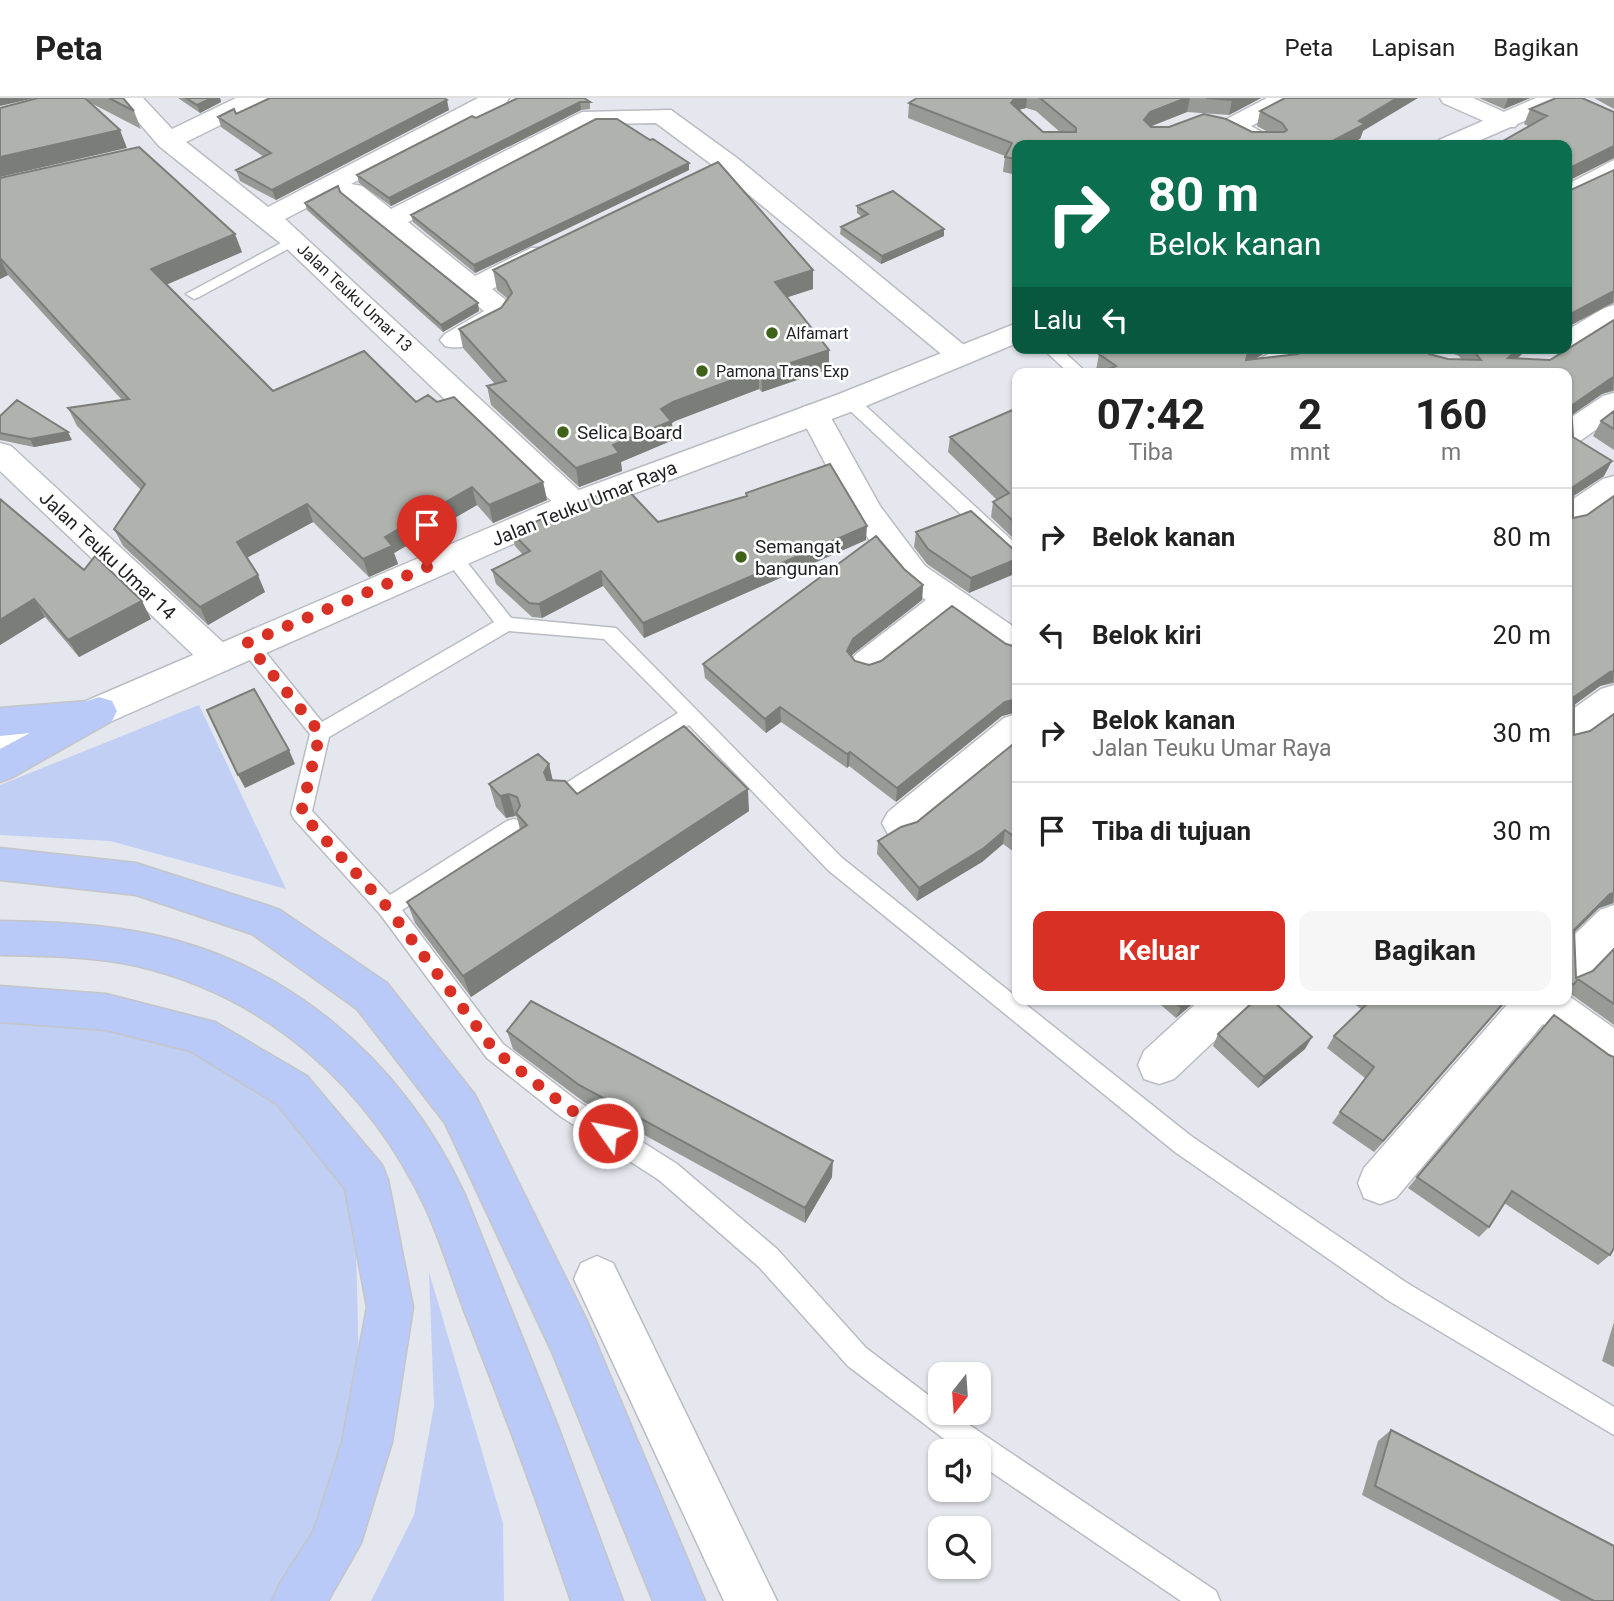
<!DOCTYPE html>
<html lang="id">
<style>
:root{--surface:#fff;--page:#f6f6f6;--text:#222;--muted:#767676;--line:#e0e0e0;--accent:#d93025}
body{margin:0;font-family:Roboto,sans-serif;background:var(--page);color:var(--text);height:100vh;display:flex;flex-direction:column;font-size:26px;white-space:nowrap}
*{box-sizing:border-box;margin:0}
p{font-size:23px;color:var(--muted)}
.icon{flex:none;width:38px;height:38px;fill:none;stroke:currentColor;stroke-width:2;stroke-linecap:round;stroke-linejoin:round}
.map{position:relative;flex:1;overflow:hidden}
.panel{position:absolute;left:1012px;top:270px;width:560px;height:637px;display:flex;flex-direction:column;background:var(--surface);border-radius:14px;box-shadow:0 2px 5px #0004}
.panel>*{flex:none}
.top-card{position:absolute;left:1012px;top:42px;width:560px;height:214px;border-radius:14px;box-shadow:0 2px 5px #0004;background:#0b6e4f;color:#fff;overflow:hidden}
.needle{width:46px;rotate:197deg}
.controls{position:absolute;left:928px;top:1264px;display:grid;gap:14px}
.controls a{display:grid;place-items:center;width:63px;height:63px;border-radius:14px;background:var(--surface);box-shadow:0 2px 5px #0004;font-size:35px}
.pin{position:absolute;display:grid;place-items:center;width:60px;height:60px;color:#fff;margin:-72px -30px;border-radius:50% 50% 50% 0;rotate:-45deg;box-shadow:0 0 7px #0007}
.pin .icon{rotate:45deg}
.me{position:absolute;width:77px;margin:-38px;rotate:303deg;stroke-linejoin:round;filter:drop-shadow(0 0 5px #0008)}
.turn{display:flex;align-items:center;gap:24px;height:147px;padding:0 21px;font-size:32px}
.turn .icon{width:91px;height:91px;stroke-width:2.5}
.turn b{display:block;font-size:49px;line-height:60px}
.then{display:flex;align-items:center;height:66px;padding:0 21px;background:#0003;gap:14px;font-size:26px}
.eta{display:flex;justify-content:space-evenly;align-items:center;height:119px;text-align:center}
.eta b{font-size:42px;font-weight:700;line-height:49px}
.button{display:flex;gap:14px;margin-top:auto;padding:14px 21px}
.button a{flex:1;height:80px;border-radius:14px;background:var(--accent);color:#fff;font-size:28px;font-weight:700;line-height:80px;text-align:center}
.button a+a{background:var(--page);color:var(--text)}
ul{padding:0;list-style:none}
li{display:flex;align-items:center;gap:21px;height:98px;padding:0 21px;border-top:2px solid var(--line)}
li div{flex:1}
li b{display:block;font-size:26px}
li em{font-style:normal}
header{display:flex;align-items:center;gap:42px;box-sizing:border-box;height:98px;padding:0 35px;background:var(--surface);border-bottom:2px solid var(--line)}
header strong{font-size:33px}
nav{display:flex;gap:38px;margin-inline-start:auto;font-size:24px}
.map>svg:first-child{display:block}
</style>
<header>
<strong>Peta</strong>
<nav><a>Peta</a><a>Lapisan</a><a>Bagikan</a></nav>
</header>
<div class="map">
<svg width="1614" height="1503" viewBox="0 0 1614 1503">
<rect width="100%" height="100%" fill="#e5e7ee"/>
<path fill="#c1cff5" d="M199 607 286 791 110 743 0 737V687Z
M0 924 88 925 177 946 278 1002 344 1070 356 1149 359 1270 343 1379 281 1503H0Z
M429 1174 503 1425 504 1503H371L414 1417 434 1308Z"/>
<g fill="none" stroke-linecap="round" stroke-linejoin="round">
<defs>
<path id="service" d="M294 138 299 139V145L199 199 194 201 186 196Z
M1042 250H1060L1087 275H1069Z
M850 298 856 299 1017 447V464L1011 463 844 307V299Z
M452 452 458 453 511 520 616 530 842 760 1191 1038 1407 1185 1614 1309V1337L1389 1203 1175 1054 828 772 689 627 569 704H555L552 698 555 692 678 615 604 541 509 533 329 639 312 713 390 797 507 723 514 721 521 723 524 729 521 735 402 812 503 946 576 1002 677 1066 777 1151 866 1250 940 1306V1314H950L1216 1493 1220 1503H1181L978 1365V1353H960L848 1268 759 1169 659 1082 560 1018 487 960 380 816 294 721 291 715 310 636 240 550 238 545 240 540H254L322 624 494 524 443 458Z"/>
<path id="minor" d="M118 0H143L172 31 236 0H268L265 5 186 44 268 109 478 0H509L506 5 351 86 362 88 391 111 582 14 671 12 737 60 976 257 971 264 961 266 951 264 719 72 656 25 596 26 408 124 475 178 531 150H551L555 156 551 162 492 191 507 203 513 213C501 233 469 255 445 248L440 242 445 236 484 213 344 100 341 92 285 121 585 398 590 406 585 414 574 417 563 414 284 148 159 48Z
M1267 0H1298L1295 5 1251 28 1276 42 1280 47H1248L1219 28 1223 23Z
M1440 0H1473L1515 19 1519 24 1515 29H1497L1443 5Z
M1614 62V81L1566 106V87Z
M1614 207V229C1596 240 1578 258 1556 252L1554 250H1566V233L1604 210Z
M1279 250H1316C1299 275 1269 275 1243 275L1247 268Z
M1614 295V319L1577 345 1566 348V323L1603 298Z
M814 306 825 309 880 408 925 468 1017 531V562L1005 558 950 519 879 575 867 579 855 575 849 566 855 557 926 502C865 458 835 380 799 316L803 309Z
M0 345 11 348 229 550 235 559 229 568 217 572 205 568 0 373Z
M1614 378V405L1577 430 1566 433V406L1603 381Z
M1614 587V620L1579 645 1566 649V616L1601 591Z
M75 607 88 611 93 621 88 631 0 660V632Z
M1017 616V651L914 736 901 740 888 736 882 725 888 714 1004 620Z
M1614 807V850L1580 884 1566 890V845L1600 812Z
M1566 896 1614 930V973L1599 967 1543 926 1396 1100 1380 1106 1364 1100 1358 1085 1364 1070 1512 901H1566Z
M1201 901H1250L1245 914 1174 981 1159 986 1144 981 1138 967 1144 953Z
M597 1158 613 1165 777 1503H724L574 1181 581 1165Z"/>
<path id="secondary" d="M1536 0H1569L1566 5 1469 47H1435L1439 42Z
M1017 225V245L861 310 585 414 112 623 99 627 86 623 81 613 86 603 563 398 839 296Z"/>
<path id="motorway" d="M99 599 112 603 117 613 112 623 13 679 0 684V651L30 635 0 638V610L87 603Z
M0 750 136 765 266 807 280 812 387 885 475 997 587 1223 705 1503H653L552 1254 445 1025 357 911 252 836 136 797 0 782Z
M0 823C45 824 88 825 133 833 283 858 402 961 465 1097L557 1326 623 1503H571C539 1408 504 1313 467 1220 453 1184 442 1146 426 1111 370 990 267 898 137 868 92 858 46 858 0 857Z
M0 888 106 896 215 924 307 978 382 1067 388 1082 413 1209 392 1344 361 1445 328 1503H272L280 1485 314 1432 342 1344 367 1209 345 1091 277 1006 190 953 106 932 0 924Z"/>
</defs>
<use href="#service" stroke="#b9bcc2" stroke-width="3"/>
<use href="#minor" stroke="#b9bcc2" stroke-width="3"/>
<use href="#secondary" stroke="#b9bcc2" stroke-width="3"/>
<use href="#motorway" stroke="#c5c5c6" stroke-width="3"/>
<use href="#service" fill="#fff" fill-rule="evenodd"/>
<use href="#minor" fill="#fff" fill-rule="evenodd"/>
<use href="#secondary" fill="#fff" fill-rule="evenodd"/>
<use href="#motorway" fill="#b9caf9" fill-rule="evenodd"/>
</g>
<path fill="#979a95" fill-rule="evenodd" d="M87 0H123L134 13 141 31 89 4 127 50 89 4Z
M178 0H220L221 4 200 15Z
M518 0 590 4V11L581 12 391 108 359 85 357 77Z
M917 0H1261L1229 17 1187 14 1150 28 1151 29 1268 34 1257 28 1260 13 1363 33 1360 41 1017 47V77L1003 74 1005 58 908 20 909 5ZM1026 10 1036 13 1060 34H1043L1018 12Z
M1479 0H1530L1504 11Z
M1556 0 1614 60 1571 81V92L1614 72V205L1571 227V232L1566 242V47L1524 26 1530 11Z
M1594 0H1614V11Z
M449 12 276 102 240 83 236 72 264 59 221 29 218 19 236 16Z
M650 42 689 72 475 175 413 124 411 117Z
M0 80 242 154 166 186 273 293 437 304 543 384 547 402 493 425 477 407 394 455 398 466 369 479 313 424 247 460 265 494 208 527 123 448 114 431 141 392 77 328 68 310 122 302 8 177 0 181Z
M340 94 479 213 443 234 307 112 305 105Z
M857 108 944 131V138L881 166 840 136 841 129 862 119 857 115Z
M493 172H813V191L787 199 829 271 762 294 759 291 675 323 672 325 673 342 621 364 622 373 579 389 491 307 487 288 495 286 463 250 459 231 501 210 508 201 497 192Z
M1614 222V293L1602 296 1572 317 1573 339 1604 378 1573 398V420L1587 417 1614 398V585L1600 588 1574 607V637L1590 633 1614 616V805L1599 810 1574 835 1576 880 1593 873 1614 851V927L1568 894 1566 895V275L1100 274 1096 272 1099 256 1273 250 1255 261 1429 256 1448 261H1461L1459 258 1441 251 1437 250H1548L1523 255 1517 260 1550 262Z
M1017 310V444L991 419 993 404 997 402 948 354 950 339Z
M1614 313V352L1593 338 1601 323Z
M0 318 72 342 34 349 0 342Z
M746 395 866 442 644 540 603 488 542 520 532 519 496 486 492 472 523 457 515 448 511 434 658 424 746 398Z
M0 401 84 472 151 521 79 559 45 519 0 547Z
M916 434 1013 451 969 495 927 466 914 449Z
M904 471 923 487 922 502 853 556 851 558 855 563 869 567 1006 546 1017 549V614L1002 618 896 704 849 668 847 670 781 624 766 635 705 580 703 566Z
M1017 643V756L1003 746 982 764 917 803 877 756 878 743 917 724Z
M549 666 553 683 577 696 749 713 471 899 415 825 407 804 520 732 517 719 515 718 506 720 496 709 489 686Z
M1154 901H1198L1176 920Z
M1253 901H1271L1312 939 1305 951 1258 990 1213 948 1218 936 1251 906Z
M1348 901H1508L1374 1054 1332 1025 1365 980 1327 950 1334 938 1361 911Z
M1554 917 1609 957 1610 1157 1598 1167 1504 1105 1489 1129 1479 1139 1408 1090Z
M507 933 832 1079 805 1125 584 1004 513 951Z
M1614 1224V1269L1602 1263Z
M1391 1332 1614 1503H1561L1362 1397 1378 1343Z"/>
<path fill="#7b7d79" d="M0 0H35L0 8Z
M212 0H220L221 4 200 15 197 7Z
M1015 0H1027L1026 10 1015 13 1011 5Z
M1186 0H1190L1187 14 1147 30 1144 22 1150 14Z
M1236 0H1261L1229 17 1232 2Z
M1397 0H1418L1363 33 1360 41 1349 47H1325L1359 23Z
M1508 0H1530L1504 11Z
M447 2 449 12 276 102 272 92Z
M580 4 581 12 391 108 389 100Z
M120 32 127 50 0 79V59Z
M1614 48V60L1566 84 1572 69Z
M689 65V72L475 175 474 167Z
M944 131V138L881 166 882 158Z
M235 136 242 154 159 190 151 171Z
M0 160 8 177 0 181Z
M813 172V191L776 203 775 184Z
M1614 193 1613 204 1566 230 1572 215Z
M478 205 479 213 443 234 441 227Z
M1571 232 1566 242V233Z
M1251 250H1273L1245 267 1249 251Z
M1519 250H1548L1523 255 1502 275 1508 260Z
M829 252V271L762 294 761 275Z
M759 272V291L675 323 672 325 673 342 621 364 622 373 579 389 576 370 613 347 661 311 673 304Z
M1614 279 1613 292 1602 296 1566 321 1571 308 1610 281Z
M68 334 72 342 34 349 30 341Z
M1612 363 1604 378 1566 403 1573 389Z
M543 384 547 402 493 425 489 407Z
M472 389 477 407 394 455 398 466 369 479 363 461 385 439Z
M307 406 313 424 244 461 237 444Z
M867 428 866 442 644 540 643 525Z
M1017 461V475L969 495 971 480Z
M601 473 603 488 542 520 539 506Z
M258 477 265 494 208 527 200 509Z
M923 487 922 502 853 556 847 567V553L853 541Z
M34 501 45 519 0 547V522Z
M142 503 151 521 79 559 68 542Z
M1614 573 1613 584 1600 588 1566 613 1574 599 1610 574Z
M1017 601V614L1002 618 896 704 897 690 1005 604Z
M780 609 781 624 766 635 765 621Z
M289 652 295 666 245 690 238 677Z
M850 654 849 668 847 670V656Z
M549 666 554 689 550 697 544 674Z
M748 691 749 713 471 899 463 878Z
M509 696 515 718 506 720 500 698Z
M1005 732 1003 746 982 764 917 803 919 790Z
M1614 795 1613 805 1599 810 1566 842 1574 832 1610 796Z
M1190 901H1198L1176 920 1181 909Z
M1507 901H1508L1374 1054 1383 1043Z
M1312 939 1305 951 1258 990 1264 979Z
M833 1063 832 1079 805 1125V1110Z"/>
<path fill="#b0b3ad" stroke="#7b7d79" stroke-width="2" d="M38 0H85L120 32 0 59V10Z
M109 0H123L134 13Z
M186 0H212L197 7Z
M270 0H444L447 2 272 92 236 72 271 55 218 19 234 11 236 16Z
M518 0H584L590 4H580L389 100 357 77 472 18 476 20Z
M917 0H1015L1011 5 1043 34H1076V30L1040 0H1186L1150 14 1144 22 1151 29H1169L1204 16 1226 21 1252 34H1284L1287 32 1282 25 1260 13 1285 0H1397L1359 23 1365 26 1325 47H1017V61L1005 59 1012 45 909 5Z
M1206 0H1236L1232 2Z
M1556 0H1582L1614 14V48L1572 69 1571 92 1614 72V193L1572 215 1571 232 1566 233V47H1496L1547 18 1530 11Z
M596 21H617L650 42 653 41 689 65 474 167 411 117Z
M139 49 235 136 151 171 273 293 364 253 416 304 428 297 437 304 454 299 543 384 489 407 472 389 385 439 392 448 363 461 307 406 237 444 258 477 200 509 114 431 145 386 68 310 129 301 0 160V80Z
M718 64 813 172 775 184 829 252 761 275 759 272 673 304 661 311 671 323 613 347 619 355 576 370 487 288 506 283 459 231 501 210 512 195 506 183 493 172Z
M338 88 340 94 478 205 441 227 305 105Z
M893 93 944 131 882 158 841 129 868 116 857 108Z
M1614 222V279L1610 281 1571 308 1573 339 1612 363 1573 389V420L1587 417 1614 398V573L1610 574 1574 599V637L1590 633 1614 616V795L1610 796 1574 832 1576 880 1593 873 1614 851V906L1578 881 1574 886H1566V275H1099L1116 268 1099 256 1110 250H1251L1249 251 1246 262 1298 256 1307 250H1420L1429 256 1448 261 1481 262 1471 250H1519L1508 260 1550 262Z
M17 302 68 334 30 341 0 335V318Z
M1017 310V427L993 404 1009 395 950 339Z
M1614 313V331L1601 323Z
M830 366 867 428 643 525 601 473 539 506 529 505 492 472 530 453 511 434 623 387 658 424 747 398 746 395Z
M0 401 84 472 95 458 142 503 68 542 34 501 0 522Z
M971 413 1013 451H1017V461L971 480 928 451 916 434Z
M876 438 904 471 923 487 853 541 847 553 855 563 869 567 881 563 952 508 1006 546 1017 549V601L1005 604 897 690 850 654 847 656 780 609 765 621 703 566Z
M254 591 289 652 238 677 207 612Z
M684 628 748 691 463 878 407 804 527 727 516 715 520 708 517 699 509 696 500 698 489 686 538 656 549 666 544 674 547 682 565 683 577 696Z
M1017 643V741L1005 732 984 750 919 790 878 743 901 729 917 724Z
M1171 901H1190L1181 909Z
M1254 901H1271L1312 939 1264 979 1218 936 1253 904Z
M1372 901H1507L1383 1043 1340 1014 1374 969 1334 938Z
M531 903 833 1063 805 1110 579 987 507 933Z
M1554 917 1609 957 1614 959V1150L1610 1157 1512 1093 1489 1129 1417 1079Z
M1391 1332 1614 1448V1503H1594L1375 1388Z"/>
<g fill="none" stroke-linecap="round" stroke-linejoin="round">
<path stroke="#d93025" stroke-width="12" stroke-dasharray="0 21.6" d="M427 469 247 545 320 635 301 715 388 810 495 953 568 1010 608 1035"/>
</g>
<g fill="#3f6219" stroke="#fff" stroke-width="2.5">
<circle cx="772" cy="235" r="7"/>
<circle cx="702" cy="273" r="7"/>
<circle cx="563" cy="334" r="7"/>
<circle cx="741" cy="459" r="7"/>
</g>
<g text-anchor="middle" stroke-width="5" stroke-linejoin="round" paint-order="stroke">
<g font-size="16" fill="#1f2023" stroke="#fff">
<text transform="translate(355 199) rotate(43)" y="6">Jalan Teuku Umar 13</text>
</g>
<g font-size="16" fill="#1f2023" stroke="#fff" text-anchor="start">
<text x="786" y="241">Alfamart</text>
<text x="716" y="279">Pamona Trans Exp</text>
</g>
<g font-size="19" fill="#1f2023" stroke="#fff" text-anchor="start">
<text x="577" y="341">Selica Board</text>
<text x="755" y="455">Semangat<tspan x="755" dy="22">bangunan</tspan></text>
</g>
<g font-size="19" fill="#1f2023" stroke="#fff">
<text transform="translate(584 405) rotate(-22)" y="7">Jalan Teuku Umar Raya</text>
<text transform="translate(108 457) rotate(43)" y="7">Jalan Teuku Umar 14</text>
</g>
</g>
</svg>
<div class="controls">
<a><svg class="needle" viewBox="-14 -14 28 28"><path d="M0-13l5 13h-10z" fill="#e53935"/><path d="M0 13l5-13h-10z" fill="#767676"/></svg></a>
<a><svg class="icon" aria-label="sound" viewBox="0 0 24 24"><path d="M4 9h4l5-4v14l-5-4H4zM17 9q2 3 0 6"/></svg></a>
<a><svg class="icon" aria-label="search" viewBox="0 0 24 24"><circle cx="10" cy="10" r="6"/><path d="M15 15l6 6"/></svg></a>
</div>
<div class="pin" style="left:427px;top:469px;background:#d93025"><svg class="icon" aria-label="arrive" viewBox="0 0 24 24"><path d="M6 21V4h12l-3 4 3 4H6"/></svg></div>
<svg class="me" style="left:608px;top:1035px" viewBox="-20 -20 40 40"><circle r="17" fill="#d93025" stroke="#fff" stroke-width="3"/><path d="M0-11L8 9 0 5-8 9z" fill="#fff"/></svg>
<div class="top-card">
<div class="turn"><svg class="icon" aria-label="right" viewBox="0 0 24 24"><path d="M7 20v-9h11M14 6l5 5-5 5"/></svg><div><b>80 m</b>Belok kanan</div></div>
<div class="then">Lalu<svg class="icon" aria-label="left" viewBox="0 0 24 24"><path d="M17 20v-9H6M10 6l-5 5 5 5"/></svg></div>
</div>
<section class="panel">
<div class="eta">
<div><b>07:42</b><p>Tiba</p></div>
<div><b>2</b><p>mnt</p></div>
<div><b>160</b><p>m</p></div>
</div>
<ul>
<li><svg class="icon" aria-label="right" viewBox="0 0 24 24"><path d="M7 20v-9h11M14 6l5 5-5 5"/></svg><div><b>Belok kanan</b></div><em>80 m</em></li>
<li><svg class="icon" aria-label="left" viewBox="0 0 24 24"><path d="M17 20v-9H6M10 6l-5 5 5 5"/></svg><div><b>Belok kiri</b></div><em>20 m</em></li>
<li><svg class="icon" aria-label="right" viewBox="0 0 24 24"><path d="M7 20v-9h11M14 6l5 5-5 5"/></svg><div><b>Belok kanan</b><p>Jalan Teuku Umar Raya</p></div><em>30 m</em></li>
<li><svg class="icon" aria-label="arrive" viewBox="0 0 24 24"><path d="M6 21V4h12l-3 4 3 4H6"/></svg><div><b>Tiba di tujuan</b></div><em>30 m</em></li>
</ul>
<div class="button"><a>Keluar</a><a>Bagikan</a></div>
</section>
</div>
